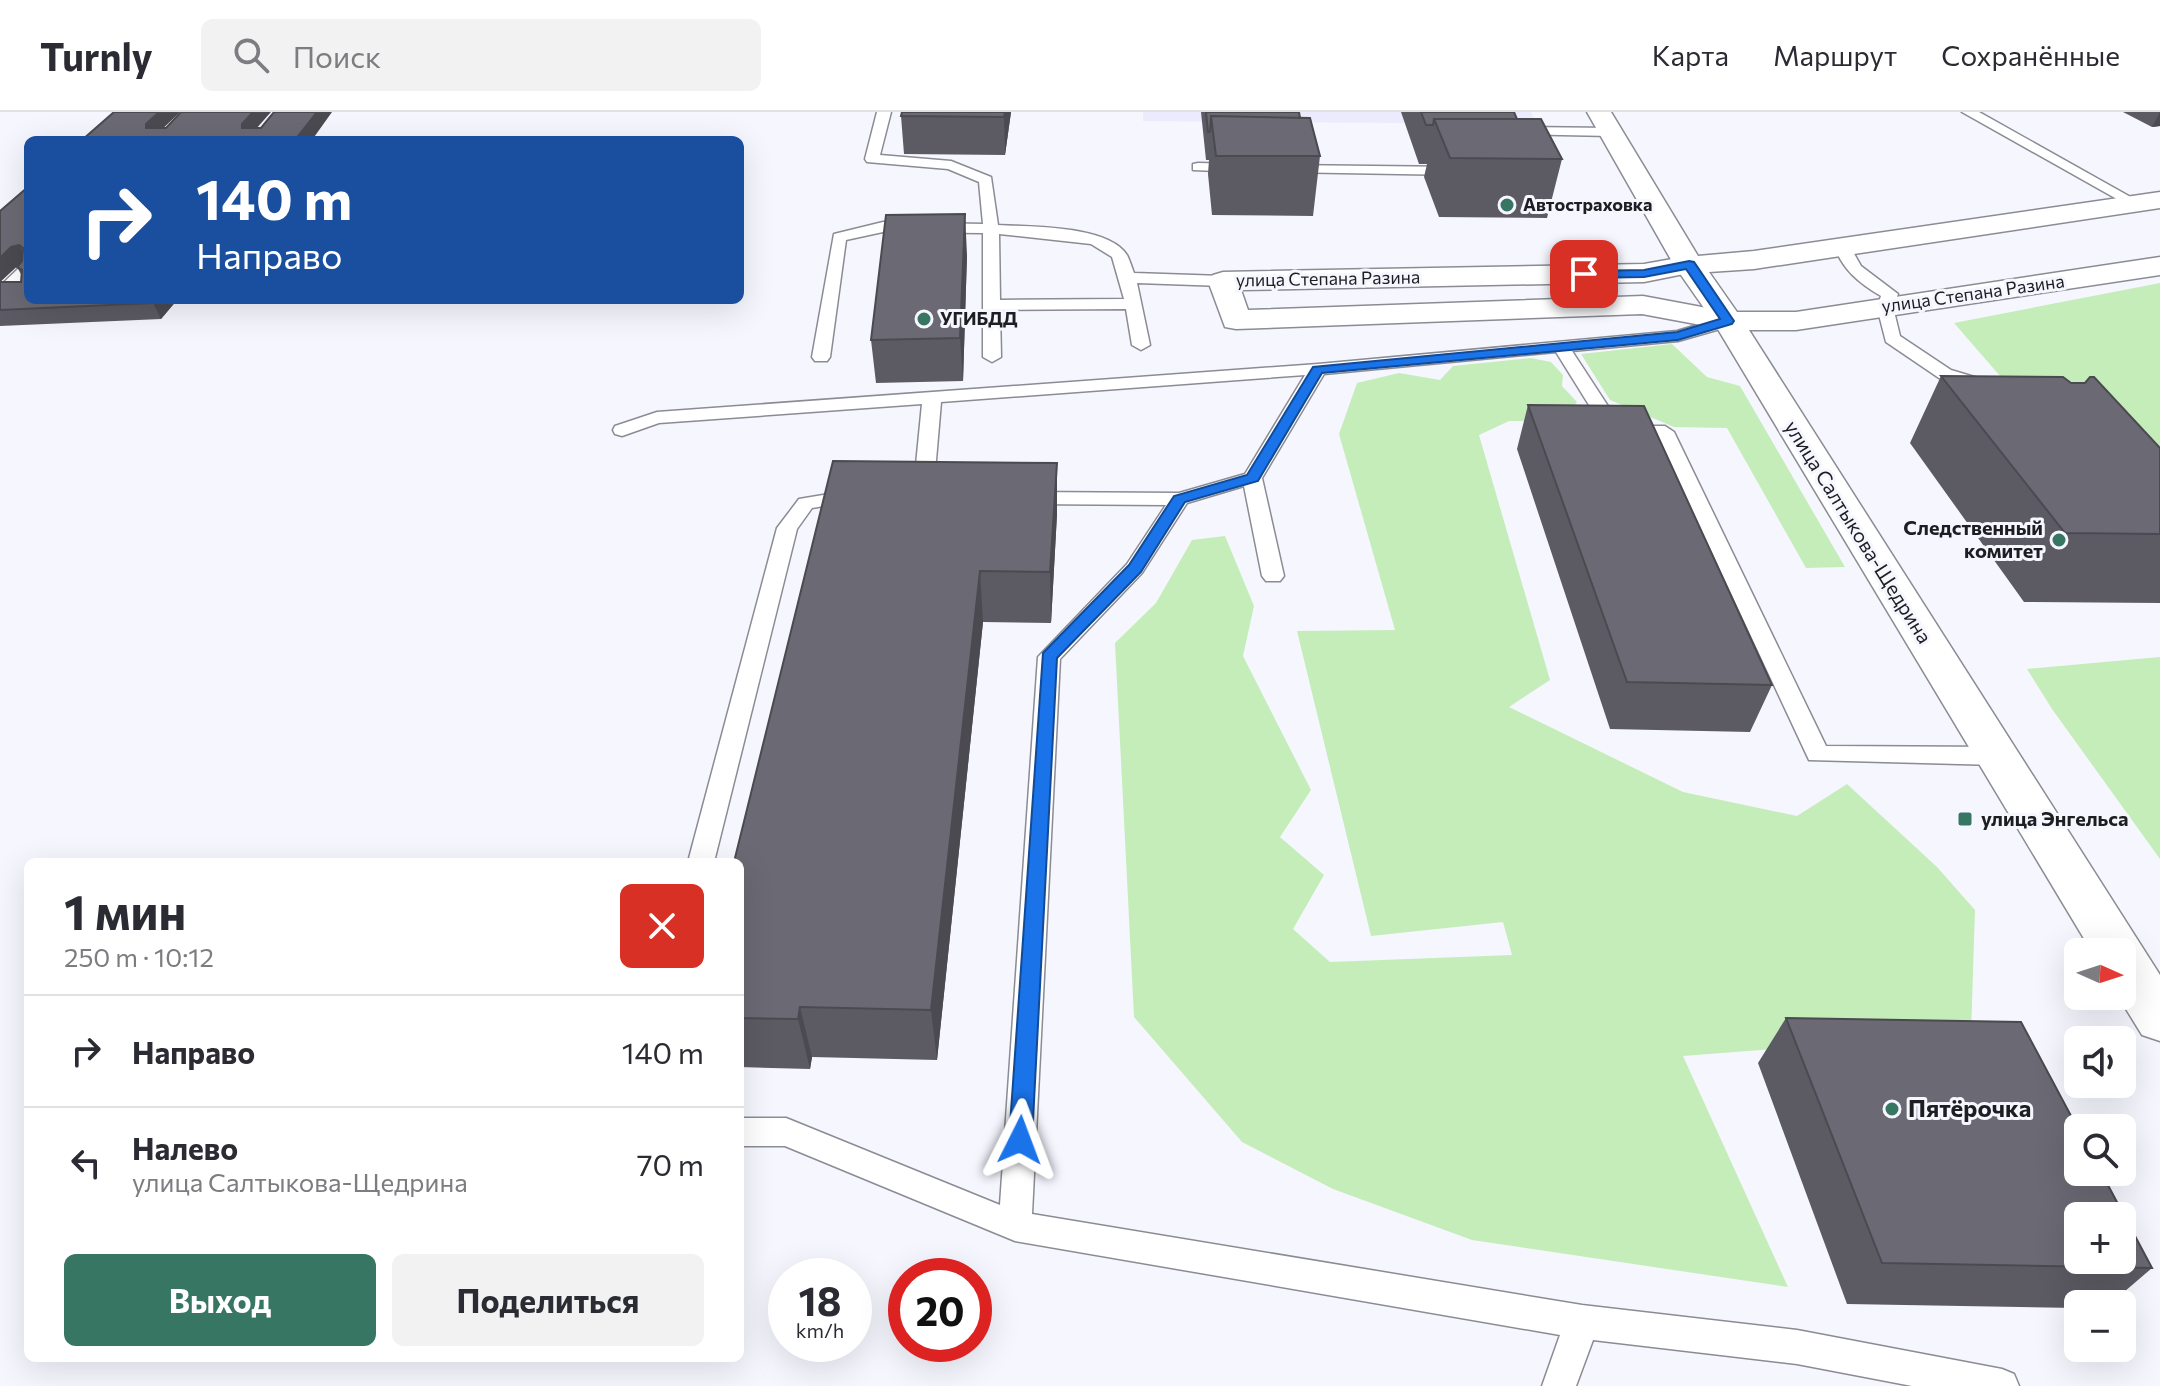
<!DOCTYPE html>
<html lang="ru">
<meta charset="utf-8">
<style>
:root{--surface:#fff;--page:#f2f2f3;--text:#2b2b33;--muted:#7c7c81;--line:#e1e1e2;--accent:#377663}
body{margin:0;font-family:Commissioner,sans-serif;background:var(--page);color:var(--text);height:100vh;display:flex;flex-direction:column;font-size:30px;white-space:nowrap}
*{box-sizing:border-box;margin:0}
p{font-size:26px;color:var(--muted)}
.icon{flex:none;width:44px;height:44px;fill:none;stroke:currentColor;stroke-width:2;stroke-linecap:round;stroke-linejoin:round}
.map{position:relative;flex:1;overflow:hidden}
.details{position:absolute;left:24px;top:746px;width:720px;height:504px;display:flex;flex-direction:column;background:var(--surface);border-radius:12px;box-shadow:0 8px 32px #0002}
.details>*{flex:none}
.hud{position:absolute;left:24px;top:24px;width:720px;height:168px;border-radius:12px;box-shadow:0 8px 32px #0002;background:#1a4fa0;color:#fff;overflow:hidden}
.needle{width:52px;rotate:93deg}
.tools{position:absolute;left:2064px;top:826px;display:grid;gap:16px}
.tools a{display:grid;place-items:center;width:72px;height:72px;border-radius:12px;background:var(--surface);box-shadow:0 8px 32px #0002;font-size:40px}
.speed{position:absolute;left:768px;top:1146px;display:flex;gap:16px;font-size:40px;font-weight:700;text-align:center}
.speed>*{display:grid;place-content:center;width:104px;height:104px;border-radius:50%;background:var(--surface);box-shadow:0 8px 32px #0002;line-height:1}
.speed small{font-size:20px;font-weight:400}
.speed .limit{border:12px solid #d22;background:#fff;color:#111}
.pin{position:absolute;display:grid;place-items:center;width:68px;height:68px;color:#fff;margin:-34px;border-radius:16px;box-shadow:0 4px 12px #0006}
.me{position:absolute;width:88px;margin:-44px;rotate:3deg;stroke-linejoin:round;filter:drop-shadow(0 0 6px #0008)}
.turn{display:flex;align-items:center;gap:28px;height:168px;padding:0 40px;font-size:36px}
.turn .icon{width:104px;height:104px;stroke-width:2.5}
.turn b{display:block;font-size:56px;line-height:68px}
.round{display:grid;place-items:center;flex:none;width:84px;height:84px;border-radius:12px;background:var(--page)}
.summary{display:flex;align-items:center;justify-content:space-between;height:136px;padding:0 40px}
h1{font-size:48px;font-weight:700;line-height:60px}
.action{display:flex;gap:16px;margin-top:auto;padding:16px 40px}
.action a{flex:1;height:92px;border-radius:12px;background:var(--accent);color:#fff;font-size:32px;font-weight:700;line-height:92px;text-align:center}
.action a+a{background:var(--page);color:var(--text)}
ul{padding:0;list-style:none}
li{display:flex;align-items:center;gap:24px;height:112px;padding:0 40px;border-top:2px solid var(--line)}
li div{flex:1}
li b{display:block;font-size:30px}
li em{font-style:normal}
header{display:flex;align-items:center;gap:48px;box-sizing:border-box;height:112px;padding:0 40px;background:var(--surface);border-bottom:2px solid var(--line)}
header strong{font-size:38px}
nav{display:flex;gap:44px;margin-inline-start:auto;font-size:28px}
.search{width:560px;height:72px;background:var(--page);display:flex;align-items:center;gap:20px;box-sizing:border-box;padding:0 28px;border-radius:12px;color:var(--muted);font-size:30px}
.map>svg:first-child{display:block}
</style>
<header>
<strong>Turnly</strong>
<div class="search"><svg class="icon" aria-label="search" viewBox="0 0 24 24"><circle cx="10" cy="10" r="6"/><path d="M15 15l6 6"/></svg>Поиск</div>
<nav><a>Карта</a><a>Маршрут</a><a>Сохранённые</a></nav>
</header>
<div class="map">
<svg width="2160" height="1274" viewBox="0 0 2160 1274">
<rect width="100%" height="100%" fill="#f6f6ff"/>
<path fill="#ecebfd" d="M1143 0H1531L1537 12 1143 9Z"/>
<path fill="#c5edb9" d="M2160 171V448L1954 211Z
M1672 232 1707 265 1740 274 1845 455 1806 456 1727 316 1674 315 1610 288 1581 242Z
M1531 246 1551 250 1563 263 1562 274 1577 290 1563 309H1509L1479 323 1550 568 1509 595 1683 680 1797 704 1847 672 1937 755 1975 798 1971 922 1683 944 1788 1175 1472 1128 1333 1077 1242 1030 1134 905 1115 531 1156 491 1192 428 1225 424 1254 494 1243 544 1311 678 1280 725 1324 763 1293 817 1330 850 1512 843 1503 810 1371 824 1297 519 1395 518 1339 322 1357 271 1399 261 1440 268 1453 254Z
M2160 545V747L2052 597 2027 557Z"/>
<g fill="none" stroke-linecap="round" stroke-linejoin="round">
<defs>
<path id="service" d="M877 0H891L880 43 951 49 991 65 998 113C1030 115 1108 113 1127 143 1130 149 1132 156 1134 161L1223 164 1231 169 1223 174 1137 171 1150 233 1141 238 1132 233 1126 197 1000 198 1001 245 992 250 983 245V121L883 120 846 128 830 245 827 249H815L812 245 834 122 883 110 983 112 979 70 948 57 867 50 865 47ZM999 122 1091 132 1112 145 1124 187 1000 188Z
M1962 0H1979L2143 92 2136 96 2131 95Z
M1517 15 1611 16 1618 20 1611 24 1512 22 1510 19Z
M1198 51 1242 52 1249 56 1242 60 1193 58V52Z
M1287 53 1458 55 1465 59 1458 63 1282 60 1280 57Z
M1842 129 1848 131 1861 154 1898 182 1893 195 1900 224 1951 258 1991 270 1994 274 1991 278 1985 279 1939 266 1886 230 1877 195 1881 184C1859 171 1843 158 1834 134Z
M28 151V165L18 174H28V184L0 183V174L22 153Z
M1728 204 1736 209 1734 213 1678 229 1572 239 1621 314H1665L1674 320 1826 634 1997 635 2006 638 2009 644 2006 650 1997 653 1809 648 1658 325 1607 322 1556 240 1324 262 1262 366 1284 464 1280 469H1266L1262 464 1244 374 1187 391 1142 461 1060 547 1032 1102 1582 1193 1797 1218 2002 1257 2014 1262 2019 1274H1912L1797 1252 1593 1228 1576 1274H1542L1560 1223 1015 1129 785 1034H740V1006H786L1000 1093 1038 545 1127 452 1166 393 1026 392 1016 386 1026 380 1179 381 1245 362 1305 263 941 290 933 383 923 389 913 383 922 292 659 311 622 324 615 322 613 318 615 314 657 300 1318 252 1677 219Z
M853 378 860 380 863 384 860 388 812 396 797 417 714 750H688L777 416 799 387Z"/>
<path id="minor" d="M1689 144 1699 147 1704 153 1699 159 1644 170 1241 178 1248 198 1643 184 1739 202 1743 209 1739 216 1728 218 1642 202 1236 217 1225 215 1208 169 1213 163 1223 160 1644 152Z"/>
<path id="secondary" d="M1587 0H1611L1698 144 1754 139 2160 80V96L1754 157 1709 160 1737 200H1796L2160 145V163L1796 218H1749L2160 863V929L2142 923 2118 884H2122V840H2092L1713 209 1674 153Z"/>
</defs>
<use href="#service" stroke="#8b8b94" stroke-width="3"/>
<use href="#minor" stroke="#8b8b94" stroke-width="3"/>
<use href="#secondary" stroke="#8b8b94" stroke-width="3"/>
<use href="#service" fill="#fff" fill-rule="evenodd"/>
<use href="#minor" fill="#fff" fill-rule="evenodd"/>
<use href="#secondary" fill="#fff" fill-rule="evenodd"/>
</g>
<path fill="#5c5b64" d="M1011 0 1005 43 904 42 901 4Z
M1201 0H1299L1300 6 1320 44 1313 104 1212 103 1208 62 1209 48H1206Z
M1401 0H1514L1517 7 1562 47 1547 106 1439 105 1424 65 1427 52H1419Z
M2123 0H2160V14L2152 15Z
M28 75 177 188 161 207 0 214V170H21L22 164 17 155 22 150 0 170Z
M967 143 963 269 876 271 871 228Z
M1941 264 2071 271 2160 336V491L2024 490 1910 331Z
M1528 293 1772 573 1750 620 1610 617 1517 337Z
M1057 351V402L1051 511 983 510 937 948 812 945 810 957 740 955V750Z
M1786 906 2152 1156 2110 1192H2078V1196L1847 1192 1758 951Z"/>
<path fill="#4b4a51" d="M159 0H180L153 26 146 16V12Z
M253 0H271L248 26 242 16V12Z
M317 0H332L312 28H295Z
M1005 0H1011L1005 43 1004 5Z
M2160 0V14L2152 15Z
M965 102 967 143 963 269 960 226Z
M19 133 27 148 20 151 0 170V146L11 135Z
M156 188H177L161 207 153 191Z
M1057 351V402L1051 511 1050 460Z
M980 459 983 510 937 948 931 898Z
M800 895 812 945 810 957 798 907Z"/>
<path fill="#6b6a74" stroke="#4b4a51" stroke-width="2" fill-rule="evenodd" d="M114 0H159L146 12V16H166L181 0H253L242 12V16H261L274 0H317L295 28H82Z
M902 0H1005L1004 5 901 4Z
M1206 0H1299L1300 6 1211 4 1210 20H1208Z
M1421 0H1514L1517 7H1434L1433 13H1426Z
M1211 4 1310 6 1320 44H1216Z
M1434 7H1541L1562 47 1450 46Z
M28 75V188H156L153 191 0 198V170H21L22 158 17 155 22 149 23 136 19 133 11 135 0 146V99Z
M965 102 960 226 871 228 886 103Z
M1941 264 2063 265 2071 271H2085L2090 265H2094L2160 336V422L2065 421Z
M1528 293 1644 294 1772 573 1627 570Z
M833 349 1057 351 1050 460 980 459 931 898 800 895 798 907 740 906V750H734Z
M1786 906 2021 910 2078 1017V1060H2101L2152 1156 1882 1151ZM2078 1104H2122V1148H2078Z"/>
<path fill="#1a73e8" stroke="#114b97" stroke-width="2" d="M1689 149 1694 150 1734 209 1732 212 1678 228 1322 261 1258 369 1185 390 1141 460 1057 546 1032 1028 1028 1035 1020 1038 1012 1035 1009 1028 1043 541 1129 453 1174 384 1247 363 1313 255 1677 220 1720 207 1686 157 1644 165 1584 166 1578 162 1584 159 1644 158Z"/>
<g fill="#377663" stroke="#f6f6ff" stroke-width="3">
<circle cx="1507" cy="93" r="8"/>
<circle cx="924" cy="207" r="8"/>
<circle cx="2059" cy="428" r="8"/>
<rect x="1957" y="699" width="16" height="16" rx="4"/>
<circle cx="1892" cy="997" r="8"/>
</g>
<g text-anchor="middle" stroke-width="6" stroke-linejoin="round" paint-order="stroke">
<g font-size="18" font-weight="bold" fill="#1e1e22" stroke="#f6f6ff" text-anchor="start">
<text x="1523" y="99">Автостраховка</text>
<text x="940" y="213">УГИБДД</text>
</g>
<g font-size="18" fill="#1e1e22" stroke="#f6f6ff">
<text transform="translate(1328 167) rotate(-1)" y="6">улица Степана Разина</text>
<text transform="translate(1973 182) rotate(-8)" y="6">улица Степана Разина</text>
</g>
<g font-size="20" font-weight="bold" fill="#1e1e22" stroke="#f6f6ff" text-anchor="end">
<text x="2043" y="423">Следственный<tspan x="2043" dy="23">комитет</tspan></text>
<text x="1981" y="714" text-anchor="start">улица Энгельса</text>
</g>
<g font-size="20" fill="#1e1e22" stroke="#f6f6ff">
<text transform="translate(1858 420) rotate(58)" y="7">улица Салтыкова-Щедрина</text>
</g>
<g font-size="24" font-weight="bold" fill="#1e1e22" stroke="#f6f6ff" text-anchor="start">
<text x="1908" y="1005">Пятёрочка</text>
</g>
</g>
</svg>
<div class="tools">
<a><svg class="needle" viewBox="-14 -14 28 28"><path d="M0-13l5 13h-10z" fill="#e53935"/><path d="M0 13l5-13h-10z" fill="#7c7c81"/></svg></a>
<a><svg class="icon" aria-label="sound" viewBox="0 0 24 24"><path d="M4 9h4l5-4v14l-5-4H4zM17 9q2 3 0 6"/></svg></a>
<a><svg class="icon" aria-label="search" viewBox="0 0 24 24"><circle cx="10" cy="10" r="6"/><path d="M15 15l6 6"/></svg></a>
<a>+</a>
<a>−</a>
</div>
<div class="speed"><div>18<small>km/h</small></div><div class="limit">20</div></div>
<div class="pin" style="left:1584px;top:162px;background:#d93025"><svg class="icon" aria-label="arrive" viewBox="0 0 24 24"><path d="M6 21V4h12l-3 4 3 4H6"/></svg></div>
<svg class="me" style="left:1020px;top:1028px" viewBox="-20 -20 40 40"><path d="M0-17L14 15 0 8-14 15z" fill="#1a73e8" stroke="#fff" stroke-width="4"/></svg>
<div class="hud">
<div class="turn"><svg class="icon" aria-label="right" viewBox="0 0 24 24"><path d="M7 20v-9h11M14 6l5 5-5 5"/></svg><div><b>140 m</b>Направо</div></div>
</div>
<section class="details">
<div class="summary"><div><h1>1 мин</h1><p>250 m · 10:12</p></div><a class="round" style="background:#d93025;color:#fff"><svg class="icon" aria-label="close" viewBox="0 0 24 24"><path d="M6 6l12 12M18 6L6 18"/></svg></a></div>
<ul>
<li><svg class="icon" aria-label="right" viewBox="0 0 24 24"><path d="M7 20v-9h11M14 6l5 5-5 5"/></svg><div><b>Направо</b></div><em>140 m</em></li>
<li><svg class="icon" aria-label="left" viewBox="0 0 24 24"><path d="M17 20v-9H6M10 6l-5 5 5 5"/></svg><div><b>Налево</b><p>улица Салтыкова-Щедрина</p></div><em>70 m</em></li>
</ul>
<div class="action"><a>Выход</a><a>Поделиться</a></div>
</section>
</div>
